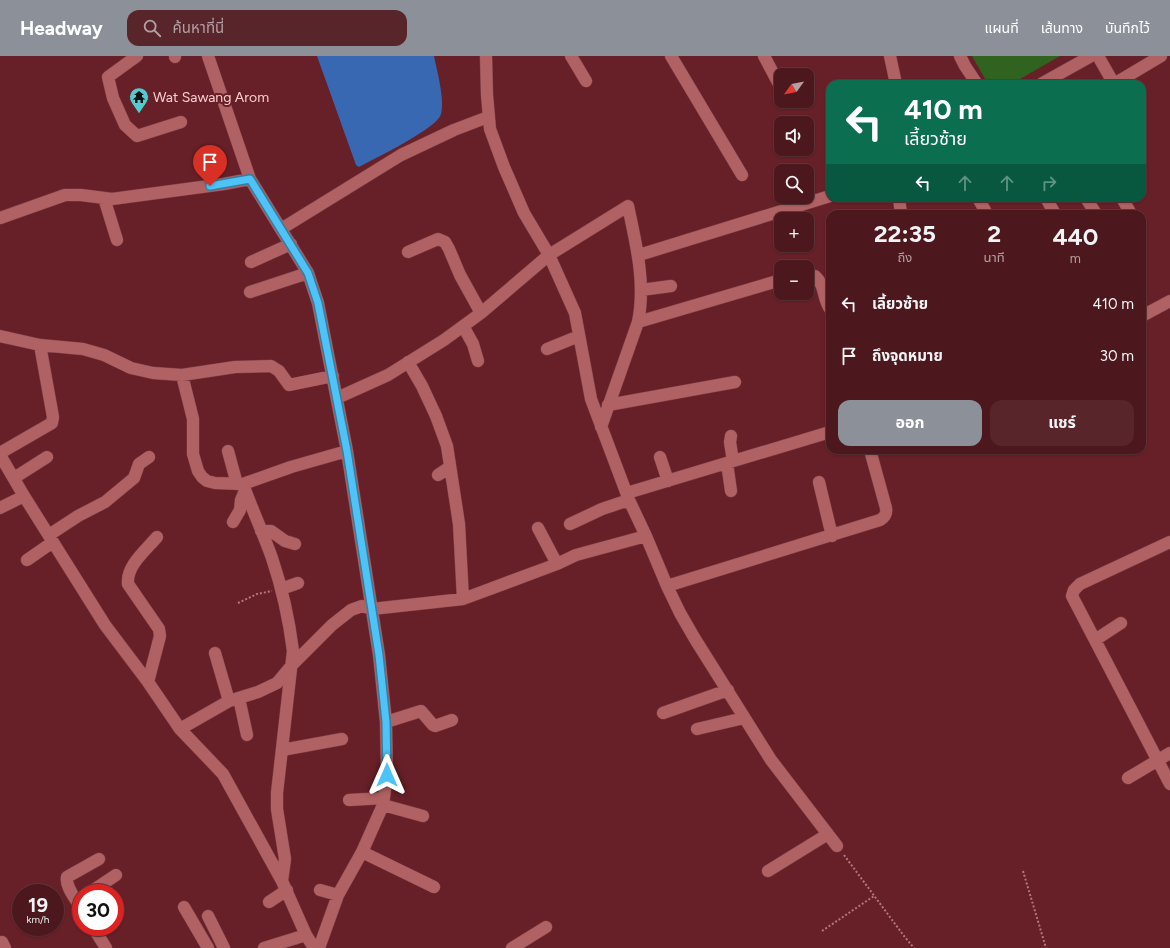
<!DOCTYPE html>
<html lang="th">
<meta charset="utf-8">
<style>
:root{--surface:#4d181d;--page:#57252a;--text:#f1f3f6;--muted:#b3a0a4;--line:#64373b;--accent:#8c9099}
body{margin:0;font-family:Figtree,"Noto Sans Thai",sans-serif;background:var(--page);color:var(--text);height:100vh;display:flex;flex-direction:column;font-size:15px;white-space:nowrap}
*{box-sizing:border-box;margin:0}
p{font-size:13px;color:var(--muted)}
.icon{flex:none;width:22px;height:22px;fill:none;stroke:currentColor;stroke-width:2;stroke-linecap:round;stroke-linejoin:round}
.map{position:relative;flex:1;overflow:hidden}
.side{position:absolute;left:826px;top:154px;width:320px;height:244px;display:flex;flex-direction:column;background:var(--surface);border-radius:12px;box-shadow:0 1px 3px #0004,0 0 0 1px var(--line)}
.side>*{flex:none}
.banner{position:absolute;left:826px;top:24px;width:320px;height:122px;border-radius:12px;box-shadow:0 1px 3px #0004,0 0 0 1px var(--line);background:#0b6e4f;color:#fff;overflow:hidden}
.needle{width:26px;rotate:237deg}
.buttons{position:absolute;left:774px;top:12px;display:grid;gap:8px}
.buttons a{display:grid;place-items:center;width:40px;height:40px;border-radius:8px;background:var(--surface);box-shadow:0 1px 3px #0004,0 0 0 1px var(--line);font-size:20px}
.speed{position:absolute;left:12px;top:828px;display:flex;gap:8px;font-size:20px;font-weight:700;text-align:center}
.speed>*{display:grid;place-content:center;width:52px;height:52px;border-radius:50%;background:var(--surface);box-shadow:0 1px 3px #0004,0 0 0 1px var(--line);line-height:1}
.speed small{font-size:10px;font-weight:400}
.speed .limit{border:6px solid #d22;background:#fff;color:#111}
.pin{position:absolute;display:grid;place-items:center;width:34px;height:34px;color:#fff;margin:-41px -17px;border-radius:50% 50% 50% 0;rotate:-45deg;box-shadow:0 0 4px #0007}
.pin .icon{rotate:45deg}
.me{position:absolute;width:44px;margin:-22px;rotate:0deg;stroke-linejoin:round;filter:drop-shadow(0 0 3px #0008)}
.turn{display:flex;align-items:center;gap:14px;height:84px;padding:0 12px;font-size:18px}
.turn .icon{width:52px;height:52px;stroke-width:2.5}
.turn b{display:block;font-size:28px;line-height:34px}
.lanes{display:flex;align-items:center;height:38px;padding:0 12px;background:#0003;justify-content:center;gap:20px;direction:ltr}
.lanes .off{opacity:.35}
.eta{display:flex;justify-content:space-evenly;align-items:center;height:68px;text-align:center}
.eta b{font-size:24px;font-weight:700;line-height:28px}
.cta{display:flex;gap:8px;margin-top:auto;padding:8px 12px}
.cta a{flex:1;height:46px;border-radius:12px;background:var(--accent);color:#fff;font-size:16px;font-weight:700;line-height:46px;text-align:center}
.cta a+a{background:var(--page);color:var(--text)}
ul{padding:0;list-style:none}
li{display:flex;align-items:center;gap:12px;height:52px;padding:0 12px}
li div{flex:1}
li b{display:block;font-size:15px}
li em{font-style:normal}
header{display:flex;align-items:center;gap:24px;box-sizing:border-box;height:56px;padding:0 20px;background:var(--accent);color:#fff}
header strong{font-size:19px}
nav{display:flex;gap:22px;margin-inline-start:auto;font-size:14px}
.search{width:280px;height:36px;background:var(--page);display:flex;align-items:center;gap:10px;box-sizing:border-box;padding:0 14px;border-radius:12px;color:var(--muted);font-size:15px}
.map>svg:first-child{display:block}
</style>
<header>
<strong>Headway</strong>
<div class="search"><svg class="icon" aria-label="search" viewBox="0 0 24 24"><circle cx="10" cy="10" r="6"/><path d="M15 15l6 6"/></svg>ค้นหาที่นี่</div>
<nav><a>แผนที่</a><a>เส้นทาง</a><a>บันทึกไว้</a></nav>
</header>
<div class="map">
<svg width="1170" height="892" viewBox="0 0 1170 892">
<rect width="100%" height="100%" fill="#672027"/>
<path fill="#30631f" d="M972 0H1060L1011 28H988Z"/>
<path fill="#3968b2" d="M317 0H434C437 15 445 44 441 58 438 72 374 103 359 111L356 109Z"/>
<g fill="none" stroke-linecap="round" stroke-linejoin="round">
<defs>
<path id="minor" d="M137 0 108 21 113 42 125 69 137 80 181 66
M175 0V1
M208 0 250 123
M486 0 487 39 490 73 504 111 524 157 549 199 575 257 591 343 629 444 646 480 667 530 680 557 695 583 771 704 837 790
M571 0 586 25
M671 0 742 119
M764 0 781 32
M890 0 896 28
M960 0 965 10 977 28
M1098 0 1114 28
M1041 28 1091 0
M1114 28 1161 0
M104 142 117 184
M899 142 901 158
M978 142 987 158
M1046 142 1055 158
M1086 142 1096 158
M1122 142 1131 158
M0 162 65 139H81L112 143 224 128 250 123 308 217 318 247 347 395 379 599 386 666 387 719 383 749 362 796 338 839 319 892
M281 173 401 99 454 74 488 61
M408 196 438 183 445 186 449 193 460 219 481 257
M639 199 830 140
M251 206 291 188
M807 221 815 220C826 230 822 241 830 253
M641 234 671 230
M250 236 308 217
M1142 260 1170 245
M638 266 781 224
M463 270 473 288 478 305
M0 280 40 289 83 293 104 299 131 312 153 317 182 319 235 311 271 310 279 315 289 329 333 320
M547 293 579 280
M408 306 422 330 436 360 447 390 459 468 463 543
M182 319 193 363V398L198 415 202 421 207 425 215 427 243 428 291 411 347 395
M337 342 388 319 444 284 481 257 549 199 628 150C636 188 646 227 638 266L601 371
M608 349 735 326
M731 380 730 386 733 405
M228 395 237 428
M0 397 52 367 53 361 40 289
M0 399 24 440 105 569 148 626 180 673 223 718 282 825 306 879 314 892
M660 401 668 425
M727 407 731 435
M438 419 450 411
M14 422 47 401
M819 426 832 480
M243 428C252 453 263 477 272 502 282 532 289 563 293 595L277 737V753L285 803 282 825
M627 437 830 376
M0 452 24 440
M233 466 240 454 241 444 245 435
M570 468 602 453 629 444
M538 472 557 508
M261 475H271L285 485 295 488
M49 479 78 460 105 446 134 422 139 408 149 401
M1170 486 1080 528 1074 534 1072 540 1170 728
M27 504 53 486
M667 530 880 464C885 461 887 458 886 452L870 394
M281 533 298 527
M1095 584 1121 567
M215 597 229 645
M148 626 160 580 159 573 128 528C126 510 146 494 157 481
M239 642 247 679
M663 657 728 634
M386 666 421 655 433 669 435 670 452 664
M180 673 229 645 258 636 277 627 292 609 332 569 351 554 362 550 372 553 463 543 557 508 576 499 646 480
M697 673 744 662
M282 694 342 683
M1128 722 1170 697
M349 744 384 742
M383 749 423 760
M362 796 434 831
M768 815 828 778
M320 834 338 839
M89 837 116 819
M269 846 287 834
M184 851 208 892
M81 852C76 843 65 831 67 821L99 803
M208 860 224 892
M93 871 106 892
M2 886 5 892
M264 892 306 879
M512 892 546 871"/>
</defs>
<use href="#minor" stroke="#7f3f48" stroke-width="13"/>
<path stroke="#b2787b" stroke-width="2" stroke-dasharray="2 2" stroke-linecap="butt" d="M238 547 257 538 272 535
M844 799 904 880 914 892
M1023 815 1046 892
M822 875 874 840"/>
<use href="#minor" stroke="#b06163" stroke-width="12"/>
</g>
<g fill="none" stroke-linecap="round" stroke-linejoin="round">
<defs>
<path id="route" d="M210 130 250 123 308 217 318 247 347 395 379 599 386 666 387 719"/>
</defs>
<use href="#route" stroke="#337fa1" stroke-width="10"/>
<use href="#route" stroke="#4fc3f7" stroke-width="7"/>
</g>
<defs>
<symbol id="temple-pin" viewBox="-11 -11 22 30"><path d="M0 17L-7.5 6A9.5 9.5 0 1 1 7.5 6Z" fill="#51ccd1" stroke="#672027"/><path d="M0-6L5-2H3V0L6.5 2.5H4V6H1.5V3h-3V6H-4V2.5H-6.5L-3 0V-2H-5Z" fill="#111"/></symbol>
</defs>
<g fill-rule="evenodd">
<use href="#temple-pin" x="128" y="30" width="22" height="30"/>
</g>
<g text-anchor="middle" stroke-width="4" stroke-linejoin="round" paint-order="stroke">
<g font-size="14" fill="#fccfce" stroke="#672027" text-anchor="start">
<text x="153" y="46">Wat Sawang Arom</text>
</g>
</g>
</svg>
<div class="buttons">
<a><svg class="needle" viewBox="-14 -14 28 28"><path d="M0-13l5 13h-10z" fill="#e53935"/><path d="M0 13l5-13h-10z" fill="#b3a0a4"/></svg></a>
<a><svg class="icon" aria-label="sound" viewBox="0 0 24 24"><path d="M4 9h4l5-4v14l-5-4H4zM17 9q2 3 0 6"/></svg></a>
<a><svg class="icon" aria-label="search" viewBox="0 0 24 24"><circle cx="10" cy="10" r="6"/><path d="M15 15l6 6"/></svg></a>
<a>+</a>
<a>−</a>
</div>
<div class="speed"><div>19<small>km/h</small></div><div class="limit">30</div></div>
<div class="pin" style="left:210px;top:130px;background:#d93025"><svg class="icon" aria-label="arrive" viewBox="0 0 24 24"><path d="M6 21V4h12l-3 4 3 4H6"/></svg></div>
<svg class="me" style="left:387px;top:719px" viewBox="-20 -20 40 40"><path d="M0-17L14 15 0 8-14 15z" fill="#4fc3f7" stroke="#fff" stroke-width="4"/></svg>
<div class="banner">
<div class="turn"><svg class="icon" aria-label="left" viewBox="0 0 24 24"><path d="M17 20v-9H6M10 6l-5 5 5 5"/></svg><div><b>410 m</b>เลี้ยวซ้าย</div></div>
<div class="lanes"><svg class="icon" aria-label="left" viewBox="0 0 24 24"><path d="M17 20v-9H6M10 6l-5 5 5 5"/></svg><svg class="icon off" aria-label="ahead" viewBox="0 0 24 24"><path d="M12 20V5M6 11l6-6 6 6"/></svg><svg class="icon off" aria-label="ahead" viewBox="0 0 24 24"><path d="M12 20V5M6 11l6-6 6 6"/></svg><svg class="icon off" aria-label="right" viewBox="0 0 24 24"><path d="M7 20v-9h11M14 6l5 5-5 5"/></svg></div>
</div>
<section class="side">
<div class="eta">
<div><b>22:35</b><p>ถึง</p></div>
<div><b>2</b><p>นาที</p></div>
<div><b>440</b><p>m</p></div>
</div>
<ul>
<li><svg class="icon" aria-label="left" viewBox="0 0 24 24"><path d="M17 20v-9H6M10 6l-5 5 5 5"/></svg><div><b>เลี้ยวซ้าย</b></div><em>410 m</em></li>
<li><svg class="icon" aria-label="arrive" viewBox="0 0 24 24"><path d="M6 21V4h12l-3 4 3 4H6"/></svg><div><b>ถึงจุดหมาย</b></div><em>30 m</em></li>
</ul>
<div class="cta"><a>ออก</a><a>แชร์</a></div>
</section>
</div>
